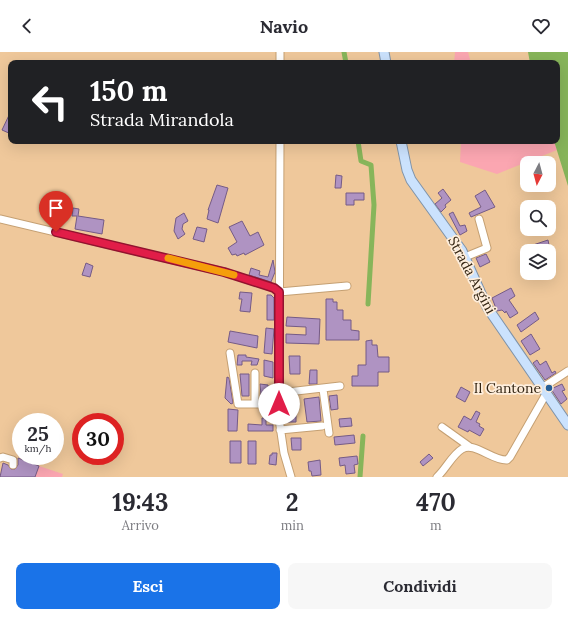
<!DOCTYPE html>
<html lang="it">
<style>
:root{--surface:#fff;--page:#f7f7f7;--text:#2b2b33;--muted:#7c7c81;--accent:#1a73e8}
body{margin:0;font-family:Lora,serif;background:var(--page);color:var(--text);height:100vh;display:flex;flex-direction:column;font-size:15px;white-space:nowrap}
*{box-sizing:border-box;margin:0}
p{font-size:13px;color:var(--muted)}
.icon{flex:none;width:22px;height:22px;fill:none;stroke:currentColor;stroke-width:2;stroke-linecap:round;stroke-linejoin:round}
.map{position:relative;height:425px;overflow:hidden}
.side{display:flex;flex-direction:column;background:var(--surface);flex:1}
.side>*{flex:none}
.guide{position:absolute;left:8px;top:8px;width:552px;height:84px;border-radius:8px;box-shadow:0 4px 16px #0002;background:#202124;color:#fff;overflow:hidden}
.needle{width:26px;rotate:186deg}
.fabs{position:absolute;left:520px;top:104px;display:grid;gap:8px}
.fabs a{display:grid;place-items:center;width:36px;height:36px;border-radius:8px;background:var(--surface);box-shadow:0 4px 16px #0002;font-size:20px}
.speed{position:absolute;left:12px;top:361px;display:flex;gap:8px;font-size:20px;font-weight:700;text-align:center}
.speed>*{display:grid;place-content:center;width:52px;height:52px;border-radius:50%;background:var(--surface);box-shadow:0 4px 16px #0002;line-height:1}
.speed small{font-size:10px;font-weight:400}
.speed .limit{border:6px solid #d22;background:#fff;color:#111}
.pin{position:absolute;display:grid;place-items:center;width:34px;height:34px;color:#fff;margin:-41px -17px;border-radius:50% 50% 50% 0;rotate:-45deg;box-shadow:0 0 4px #0007}
.pin .icon{rotate:45deg}
.me{position:absolute;width:44px;margin:-22px;rotate:0deg;stroke-linejoin:round;filter:drop-shadow(0 0 3px #0008)}
.turn{display:flex;align-items:center;gap:14px;height:84px;padding:0 16px;font-size:18px}
.turn .icon{width:52px;height:52px;stroke-width:2.5}
.turn b{display:block;font-size:28px;line-height:34px}
.eta{display:flex;justify-content:space-evenly;align-items:center;height:68px;text-align:center}
.eta b{font-size:24px;font-weight:700;line-height:28px}
.primary-button{display:flex;gap:8px;margin-top:auto;padding:8px 16px}
.primary-button a{flex:1;height:46px;border-radius:8px;background:var(--accent);color:#fff;font-size:16px;font-weight:700;line-height:46px;text-align:center}
.primary-button a+a{background:var(--page);color:var(--text)}
header{display:flex;justify-content:space-between;align-items:center;height:52px;padding:0 16px;background:var(--surface);font-size:18px;font-weight:700}
.map>svg:first-child{display:block}
</style>
<header><svg class="icon" aria-label="back" viewBox="0 0 24 24"><path d="M15 5l-7 7 7 7"/></svg>Navio<svg class="icon" aria-label="heart" viewBox="0 0 24 24"><path d="M12 20l-8-8c-3-5 5-10 8-4 3-6 11-1 8 4z"/></svg></header>
<div class="map">
<svg width="568" height="425" viewBox="0 0 568 425">
<rect width="100%" height="100%" fill="#efc89b"/>
<path fill="#fba6b1" d="M455 0H468L471 11H454Z
M461 89H554L557 98 497 122 460 110Z
M39 414 63 422 62 425H35Z"/>
<path fill="#87b55a" d="M528 0H568V134L554 89H557V11H530Z"/>
<g fill="none" stroke-linecap="round" stroke-linejoin="round">
<path stroke="#87b55a" stroke-width="5" d="M344 0 346 11
M358 89 361 109 371 113 374 153 368 252
M360 425 363 384"/>
</g>
<path fill="#af93c2" stroke="#755b86" d="M11 59V82L2 78Z
M336 123 342 124 341 136H335Z
M217 133 228 136 218 171 207 167 209 158H208Z
M443 137 451 148 445 153 446 155 441 160 435 152 442 146 438 141Z
M485 138 495 155 471 165 469 161 481 155 475 144Z
M346 141H364V148H354V153H346Z
M73 156 79 157 78 164 104 168 102 182 75 177 77 164H72Z
M453 160 460 174 465 173 467 179 460 183 449 162Z
M184 161 188 169 183 172 182 177 185 182 178 187 174 179 176 166Z
M242 169 250 184 258 180 264 193 245 203 244 201 237 204 236 202 232 203 228 196 237 190 229 175Z
M197 175 207 177 204 190 193 187Z
M548 188 549 193 535 198 533 193Z
M486 202 490 210 480 215 476 206Z
M273 208 275 220 271 230 249 223 251 216 260 219 259 223 268 225Z
M86 211 93 214 90 225 82 223Z
M511 236 515 244 509 248 518 261 510 266 506 259 505 261 502 258 497 259 492 246Z
M240 240 252 241 250 260 240 259 242 247H239Z
M267 243H271L274 246V268H267Z
M326 247H333V250H337V258H343V268H351V278L359 279V288H326Z
M535 260 539 267 521 280 517 273Z
M287 265 320 267 319 292 286 291V282L306 283V275L286 274Z
M266 276 274 277 272 302 264 301Z
M230 279 258 284 257 296 228 290Z
M531 282 540 297 530 303 521 289Z
M372 288V293H377L378 305H389V320H378V334H352V324H358V313H366V289Z
M238 303H246V305L259 307 257 313H251L252 309H242V313H237Z
M289 304H300V322H290Z
M264 308 273 310V326L264 324Z
M537 308 540 313 546 309 552 321 555 319 556 321 545 328 533 311Z
M310 318H317V332H309Z
M240 322H249V344H242Z
M227 325 229 326 233 351 231 352 225 346Z
M260 332 268 333V344L261 343Z
M562 332 565 338 562 339 567 347 561 352 551 337Z
M461 335 470 340 465 350 456 345Z
M337 343 338 357 331 358 329 344Z
M319 345 321 369 307 370 304 347Z
M228 357 238 358 237 379H228Z
M476 359 480 361 476 370 480 372 479 374 484 377 480 384 469 378 468 380 458 375 464 364 471 368Z
M287 361H296V370H287Z
M262 366H266V373H273V379H248V372L262 373Z
M351 366 352 374 340 375 339 367Z
M354 383 355 391 335 393 334 385Z
M291 386H301V398H292Z
M230 389H241V411H230Z
M248 389H256V412H248Z
M272 401H277L276 413 269 412 270 403H272Z
M429 402 433 406 423 414 420 410Z
M357 404 358 412 354 413 355 421 346 422 345 413 340 414 339 406Z
M18 406 39 414 35 425H0L3 411 8 413 11 417H15L18 413Z
M320 408 321 423 312 424 311 419H309L308 410Z"/>
<g fill="none" stroke-linecap="round" stroke-linejoin="round">
<defs>
<path id="minor" d="M280 11V0
M280 89 279 367 284 401 291 425
M0 167 224 220 274 236 279 240 347 234
M465 205 487 196 479 167
M230 301 238 352H279
M542 336 568 319
M323 337 329 381
M279 341 340 334
M255 352V321
M442 375 470 395
M280 378 322 374
M0 406 3 405 13 408V413
M437 425C446 417 452 403 462 397 474 389 492 409 507 408L510 405 546 342"/>
<path id="major" d="M384 0 386 11
M401 89 407 118 411 128 462 199 487 255 568 373"/>
</defs>
<use href="#minor" stroke="#c5a073" stroke-width="9"/>
<use href="#major" stroke="#7f93a9" stroke-width="11"/>
<use href="#minor" stroke="#fff" stroke-width="7"/>
<use href="#major" stroke="#cbe2fd" stroke-width="9"/>
</g>
<g fill="none" stroke-linecap="round" stroke-linejoin="round">
<defs>
<path id="route" d="M56 180 224 220 274 236 279 240V352"/>
</defs>
<use href="#route" stroke="#92132f" stroke-width="10"/>
<use href="#route" stroke="#e11d48" stroke-width="7"/>
<path stroke="#f59e0b" stroke-width="7" d="M168 206 234 223"/>
</g>
<circle fill="#275f97" stroke="#feeedc" stroke-width="1.5" cx="549" cy="336" r="4"/>
<g text-anchor="middle" stroke-width="3.5" stroke-linejoin="round" paint-order="stroke">
<g font-size="14" fill="#322412" stroke="#feeedc">
<text transform="translate(472 223) rotate(62)" y="5">Strada Argini</text>
</g>
<g font-size="14" fill="#322412" stroke="#feeedc" text-anchor="end">
<text x="541" y="341">Il Cantone</text>
</g>
</g>
</svg>
<div class="fabs">
<a><svg class="needle" viewBox="-14 -14 28 28"><path d="M0-13l5 13h-10z" fill="#e53935"/><path d="M0 13l5-13h-10z" fill="#7c7c81"/></svg></a>
<a><svg class="icon" aria-label="search" viewBox="0 0 24 24"><circle cx="10" cy="10" r="6"/><path d="M15 15l6 6"/></svg></a>
<a><svg class="icon" aria-label="layers" viewBox="0 0 24 24"><path d="M12 4l9 5-9 5-9-5zM3 14l9 5 9-5"/></svg></a>
</div>
<div class="speed"><div>25<small>km/h</small></div><div class="limit">30</div></div>
<div class="pin" style="left:56px;top:180px;background:#d93025"><svg class="icon" aria-label="arrive" viewBox="0 0 24 24"><path d="M6 21V4h12l-3 4 3 4H6"/></svg></div>
<svg class="me" style="left:279px;top:352px" viewBox="-20 -20 40 40"><circle r="19" fill="#fff"/><path d="M0-13L10 11 0 6-10 11z" fill="#e11d48"/></svg>
<div class="guide">
<div class="turn"><svg class="icon" aria-label="left" viewBox="0 0 24 24"><path d="M17 20v-9H6M10 6l-5 5 5 5"/></svg><div><b>150 m</b>Strada Mirandola</div></div>
</div>
</div>
<section class="side">
<div class="eta">
<div><b>19:43</b><p>Arrivo</p></div>
<div><b>2</b><p>min</p></div>
<div><b>470</b><p>m</p></div>
</div>
<div class="primary-button"><a>Esci</a><a>Condividi</a></div>
</section>
